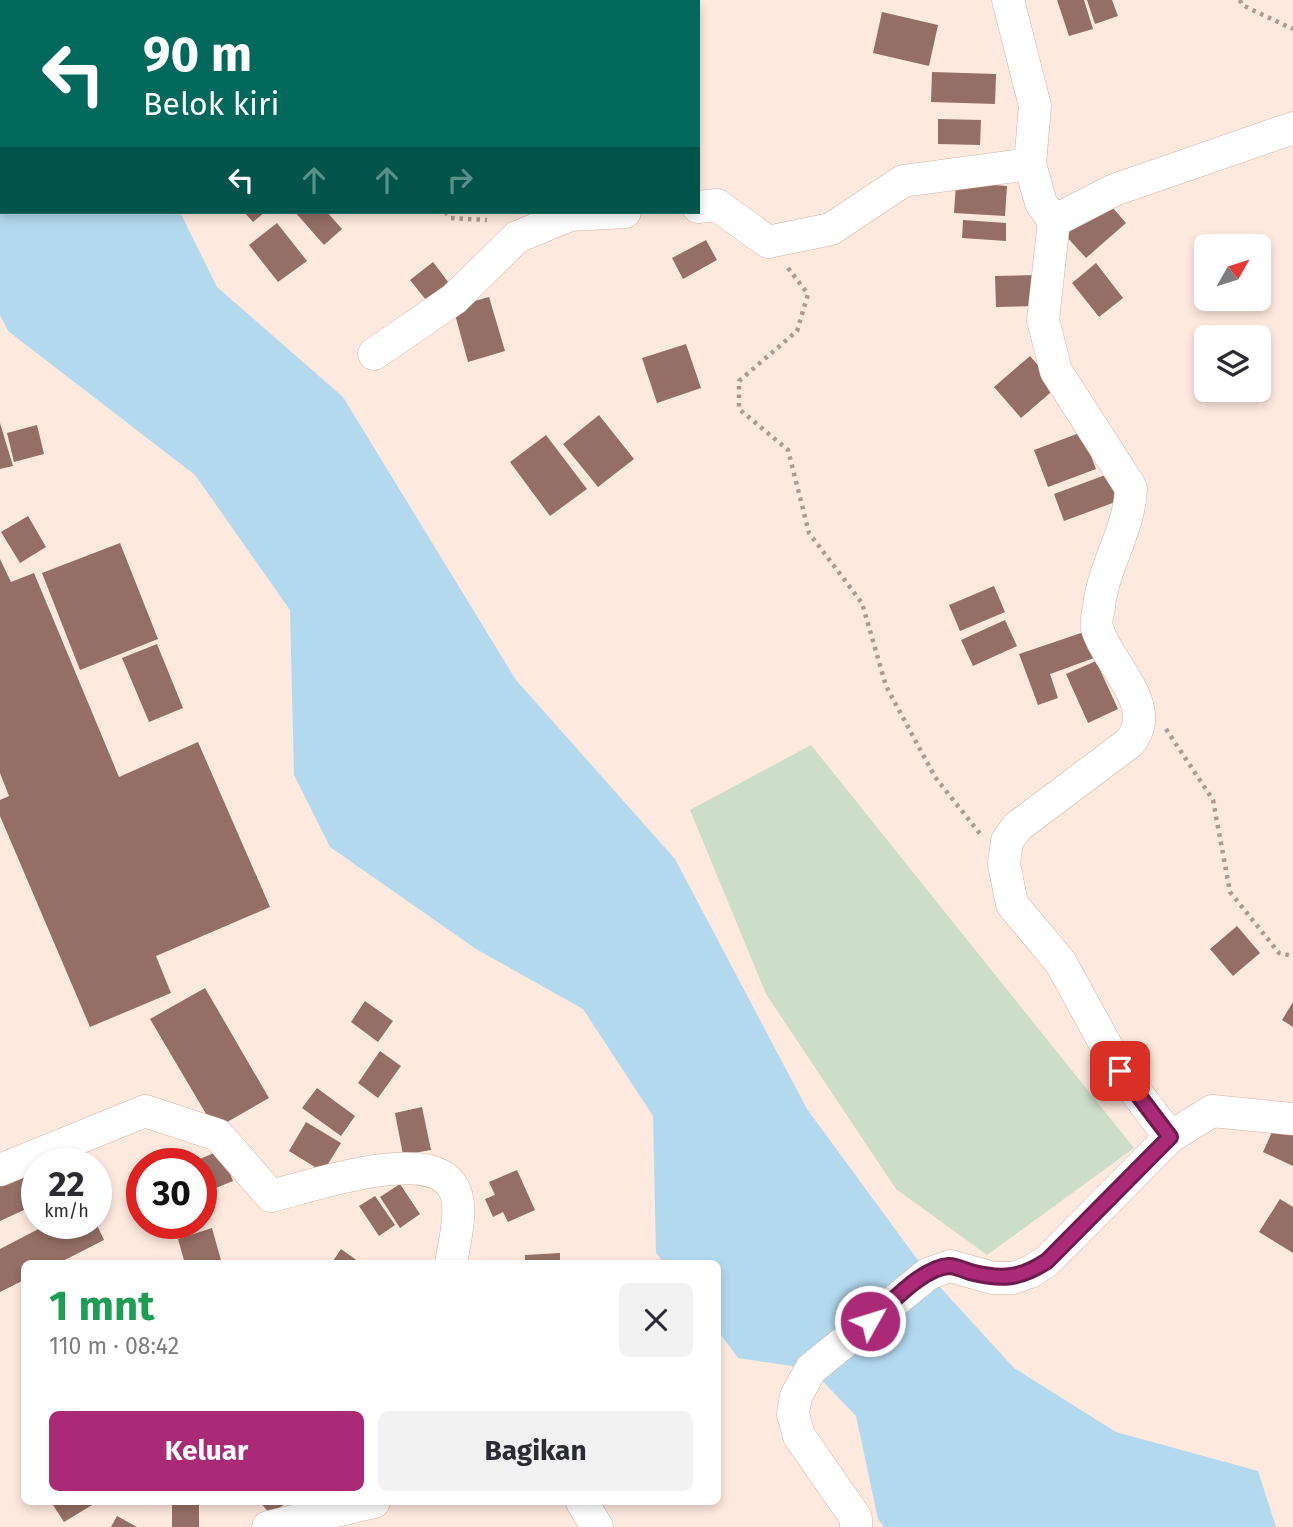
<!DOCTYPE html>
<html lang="id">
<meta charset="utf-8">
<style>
:root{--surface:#fff;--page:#f2f2f3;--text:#2b2b33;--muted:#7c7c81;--accent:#aa2a78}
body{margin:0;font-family:"Fira Sans",sans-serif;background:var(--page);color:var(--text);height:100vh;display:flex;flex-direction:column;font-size:26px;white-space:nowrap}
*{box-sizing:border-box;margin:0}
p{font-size:23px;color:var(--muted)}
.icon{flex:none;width:38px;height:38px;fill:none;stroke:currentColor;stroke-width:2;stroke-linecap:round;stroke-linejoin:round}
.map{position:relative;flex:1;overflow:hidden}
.side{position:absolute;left:21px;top:1260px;width:700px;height:245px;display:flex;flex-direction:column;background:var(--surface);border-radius:10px;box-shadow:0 4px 10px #0003}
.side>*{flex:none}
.top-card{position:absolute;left:0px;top:0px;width:700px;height:214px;box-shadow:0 4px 10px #0003;background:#00695c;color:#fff;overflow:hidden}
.needle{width:46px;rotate:51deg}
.tools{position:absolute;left:1194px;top:234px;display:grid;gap:14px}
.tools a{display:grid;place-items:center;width:77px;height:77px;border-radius:10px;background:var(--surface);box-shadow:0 4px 10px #0003;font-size:35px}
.speed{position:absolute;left:21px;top:1148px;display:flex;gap:14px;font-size:35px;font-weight:700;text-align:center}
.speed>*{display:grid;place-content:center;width:91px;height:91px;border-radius:50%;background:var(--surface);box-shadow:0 4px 10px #0003;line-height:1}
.speed small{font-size:18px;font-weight:400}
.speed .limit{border:10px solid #d22;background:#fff;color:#111}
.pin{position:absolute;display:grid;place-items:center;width:60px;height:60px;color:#fff;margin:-30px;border-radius:14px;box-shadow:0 4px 10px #0006}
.me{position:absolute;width:77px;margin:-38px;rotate:51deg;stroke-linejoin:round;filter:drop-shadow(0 0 5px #0008)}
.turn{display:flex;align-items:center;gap:24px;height:147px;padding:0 28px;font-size:32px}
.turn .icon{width:91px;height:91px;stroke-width:2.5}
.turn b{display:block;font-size:49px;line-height:60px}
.lanes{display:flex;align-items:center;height:66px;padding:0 28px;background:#0003;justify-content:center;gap:35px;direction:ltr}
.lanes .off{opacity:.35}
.round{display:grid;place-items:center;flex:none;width:74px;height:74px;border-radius:10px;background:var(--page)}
.summary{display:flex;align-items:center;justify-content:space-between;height:119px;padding:0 28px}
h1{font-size:42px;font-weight:700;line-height:52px;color:#1e9e55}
.action{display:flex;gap:14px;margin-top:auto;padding:14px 28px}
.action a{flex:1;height:80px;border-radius:10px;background:var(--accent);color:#fff;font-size:28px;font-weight:700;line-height:80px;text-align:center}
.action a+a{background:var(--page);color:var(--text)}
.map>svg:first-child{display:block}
</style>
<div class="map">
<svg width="1293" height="1527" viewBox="0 0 1293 1527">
<rect width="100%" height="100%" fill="#fee9df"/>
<path fill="#ccddca" d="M811 745 1134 1148 987 1255 896 1189 766 994 690 810Z"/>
<path fill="#b3d9ef" d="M0 0 103 2H2V212H180L217 287 343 397 516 680 675 859 807 1109 928 1274 1014 1368 1116 1432 1258 1471 1276 1527H884L878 1519 856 1416 811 1369 738 1358 718 1331V1264L664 1263 656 1253 653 1116 583 1009 476 949 330 847 294 775 290 610 195 475 8 331 0 315Z"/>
<path fill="#956f65" d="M1057 0H1084L1093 29 1069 36Z
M1087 0H1112L1118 16 1095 24Z
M882 12 938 25 929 66 873 53Z
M932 72 996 74 995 104 931 102Z
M938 119 981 120 980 145 938 144Z
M956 182 1007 186 1005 216 954 213Z
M1106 200 1126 223 1086 258 1065 235Z
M244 212H265L253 222Z
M295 212H327L342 229 324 245Z
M963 220 1006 223V241L962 238Z
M277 223 307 261 278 282 249 245Z
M706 240 717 260 683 279 672 258Z
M433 262 452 287 430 305 410 280Z
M1096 263 1123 298 1099 317 1072 283Z
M1036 275 1037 306 996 307 995 276Z
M489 297 505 351 468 362 453 307Z
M686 344 701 388 657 403 642 358Z
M1030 356 1057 387 1021 418 994 387Z
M599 415 634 459 598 487 563 444Z
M0 423 13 466 0 469Z
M37 425 44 454 14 462 7 433Z
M1082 432 1096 469 1048 487 1034 450Z
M546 435 587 489 550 516 510 462Z
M1108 474 1118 501 1064 521 1054 494Z
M28 516 46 547 20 563 1 532Z
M120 543 158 639 80 670 42 573Z
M0 559 11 582 34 573 119 777 198 742 270 907 156 956 171 993 90 1027 0 816V800L9 796 0 773Z
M994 586 1005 612 960 631 949 605Z
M1005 620 1017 646 973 666 961 640Z
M1084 632 1094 658 1050 674 1058 698 1038 705 1019 654Z
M157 644 183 708 149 722 122 658Z
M1096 661 1118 709 1088 723 1066 674Z
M1237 926 1260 953 1233 976 1210 949Z
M205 988 269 1098 215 1129 150 1019Z
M365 1001 393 1021 378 1042 351 1022Z
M1293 1002V1027L1282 1020Z
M380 1051 401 1066 378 1098 358 1083Z
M317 1088 355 1116 341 1136 302 1108Z
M422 1107 431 1150 403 1155 395 1113Z
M306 1122 341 1143 323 1172 289 1151Z
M1276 1123 1293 1131V1166L1263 1152Z
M221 1150 233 1181 201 1194V1164H188Z
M37 1167V1204L0 1221V1185Z
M517 1170 535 1210 508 1222 503 1212 493 1217 485 1199 495 1195 489 1182Z
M400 1184 420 1214 400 1228 380 1197Z
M375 1196 395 1225 379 1236 359 1206Z
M1280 1199 1293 1207V1253L1259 1232Z
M50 1223H96L104 1240 57 1264H24V1280L0 1292V1249Z
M212 1228 222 1264H185L178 1239Z
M341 1249 362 1264H331Z
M560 1253V1264H525V1255Z
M51 1502H97L64 1522Z
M260 1502H288L270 1514Z
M172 1503H199V1527H172Z
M117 1516 137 1527H111Z"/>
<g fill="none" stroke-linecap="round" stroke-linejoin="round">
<defs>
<path id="minor" d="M1008 0 1035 106 1030 164 1041 203 1054 221 1043 320 1056 371 1131 488C1130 529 1103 566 1099 607 1098 614 1095 622 1097 628 1108 665 1161 707 1129 743L1017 827 1007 841 1004 864 1012 904 1061 963 1120 1071 1170 1137
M698 207 717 205 768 242 831 229 903 181 1030 164
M1054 221 1114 190 1293 128
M374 354 454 299 517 237 570 215 625 212
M0 1170 145 1111 218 1135 271 1196C311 1186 423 1147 451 1184 466 1204 454 1241 451 1264
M582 1502 597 1527
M268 1527 374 1502
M856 1527V1518L799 1436 793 1414 796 1396 811 1369 928 1274 950 1266 993 1278H1013L1030 1272 1047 1261 1170 1137 1212 1111 1293 1119"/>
</defs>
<use href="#minor" stroke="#d3b2a2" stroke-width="33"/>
<path stroke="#ac9b92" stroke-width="4.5" stroke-dasharray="3.5 5" stroke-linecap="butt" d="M227 0 229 2
M391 0 393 2
M1240 0 1242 5 1293 29
M516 2 517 0
M445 212 451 218 487 220
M788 268 808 294 797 331 739 381V409L788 450 809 533 862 603 886 686 935 777 981 835
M1166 729 1213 800 1230 892 1279 953 1293 956"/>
<use href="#minor" stroke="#fff" stroke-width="32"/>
</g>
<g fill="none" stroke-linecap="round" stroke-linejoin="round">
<defs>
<path id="route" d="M870 1321C891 1304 921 1268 949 1266 956 1266 964 1270 970 1272 1001 1280 1020 1279 1047 1261L1170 1137 1120 1071"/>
</defs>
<use href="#route" stroke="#6e1b4e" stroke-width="18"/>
<use href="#route" stroke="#aa2a78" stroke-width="12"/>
</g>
</svg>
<div class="tools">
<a><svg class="needle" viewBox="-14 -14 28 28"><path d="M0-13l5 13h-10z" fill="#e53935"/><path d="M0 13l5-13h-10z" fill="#7c7c81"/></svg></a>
<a><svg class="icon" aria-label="layers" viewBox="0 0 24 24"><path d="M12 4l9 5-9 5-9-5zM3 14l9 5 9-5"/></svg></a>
</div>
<div class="speed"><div>22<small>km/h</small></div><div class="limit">30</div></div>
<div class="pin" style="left:1120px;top:1071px;background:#d93025"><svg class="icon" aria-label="arrive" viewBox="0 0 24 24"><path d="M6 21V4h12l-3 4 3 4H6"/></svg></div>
<svg class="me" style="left:870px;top:1321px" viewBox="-20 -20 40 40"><circle r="17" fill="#aa2a78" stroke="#fff" stroke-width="3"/><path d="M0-11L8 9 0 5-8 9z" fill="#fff"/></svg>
<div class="top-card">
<div class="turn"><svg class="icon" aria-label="left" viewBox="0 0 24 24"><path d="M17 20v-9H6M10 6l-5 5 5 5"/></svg><div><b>90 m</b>Belok kiri</div></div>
<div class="lanes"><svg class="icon" aria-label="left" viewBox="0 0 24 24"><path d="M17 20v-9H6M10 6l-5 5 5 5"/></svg><svg class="icon off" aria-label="ahead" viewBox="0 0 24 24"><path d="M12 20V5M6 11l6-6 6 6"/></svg><svg class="icon off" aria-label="ahead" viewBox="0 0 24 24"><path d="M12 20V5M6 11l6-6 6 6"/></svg><svg class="icon off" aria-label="right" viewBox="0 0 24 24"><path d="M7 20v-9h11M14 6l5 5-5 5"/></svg></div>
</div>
<section class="side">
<div class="summary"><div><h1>1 mnt</h1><p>110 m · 08:42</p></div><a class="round"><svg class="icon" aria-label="close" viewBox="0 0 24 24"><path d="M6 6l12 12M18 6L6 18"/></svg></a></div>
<div class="action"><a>Keluar</a><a>Bagikan</a></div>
</section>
</div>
